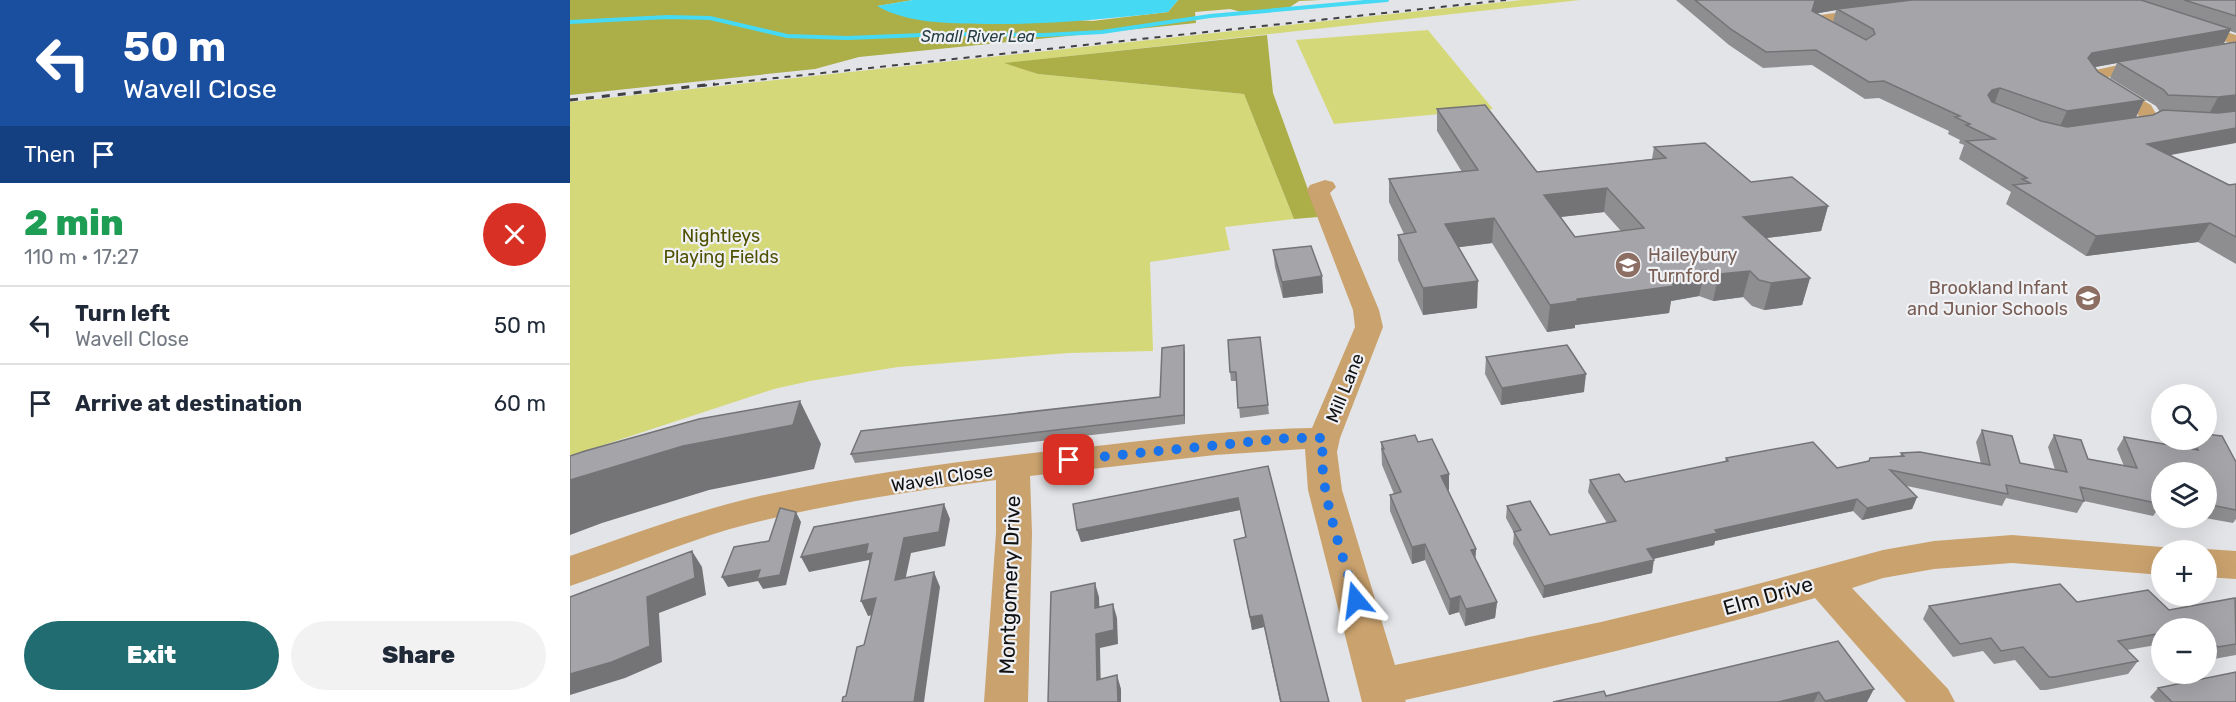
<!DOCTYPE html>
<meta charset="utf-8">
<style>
:root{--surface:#fff;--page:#f2f2f3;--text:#1f2937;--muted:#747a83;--line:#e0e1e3;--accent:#206c71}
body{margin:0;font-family:Rubik,sans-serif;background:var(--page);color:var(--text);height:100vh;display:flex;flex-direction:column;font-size:22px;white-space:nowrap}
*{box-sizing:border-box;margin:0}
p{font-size:20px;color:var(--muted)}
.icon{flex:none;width:33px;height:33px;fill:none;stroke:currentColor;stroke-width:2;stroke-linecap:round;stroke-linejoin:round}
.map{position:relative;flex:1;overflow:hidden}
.details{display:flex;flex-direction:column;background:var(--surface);width:570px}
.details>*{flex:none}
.banner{background:#1a4fa0;color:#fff;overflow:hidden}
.fabs{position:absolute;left:1581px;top:384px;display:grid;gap:12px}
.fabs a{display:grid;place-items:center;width:66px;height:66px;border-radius:50%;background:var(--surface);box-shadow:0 6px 24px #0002;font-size:30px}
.pin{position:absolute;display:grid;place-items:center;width:51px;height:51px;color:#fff;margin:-26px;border-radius:12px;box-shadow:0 3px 9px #0006}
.me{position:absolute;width:66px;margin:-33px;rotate:344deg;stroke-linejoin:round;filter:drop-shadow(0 0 4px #0008)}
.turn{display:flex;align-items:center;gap:21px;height:126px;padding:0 24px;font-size:27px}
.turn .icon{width:78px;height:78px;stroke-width:2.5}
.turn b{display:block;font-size:42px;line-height:51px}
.then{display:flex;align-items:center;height:57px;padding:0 24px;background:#0003;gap:12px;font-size:22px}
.round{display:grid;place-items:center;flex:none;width:63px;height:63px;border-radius:32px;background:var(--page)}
.headline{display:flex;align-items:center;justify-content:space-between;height:102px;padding:0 24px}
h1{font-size:36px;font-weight:800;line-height:45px;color:#1e9e55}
.primary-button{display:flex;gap:12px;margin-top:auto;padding:12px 24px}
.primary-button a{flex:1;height:69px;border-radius:36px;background:var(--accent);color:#fff;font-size:24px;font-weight:800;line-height:69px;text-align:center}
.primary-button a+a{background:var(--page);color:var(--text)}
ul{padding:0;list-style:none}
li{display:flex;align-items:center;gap:18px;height:78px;padding:0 24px;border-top:2px solid var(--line)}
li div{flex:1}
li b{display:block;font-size:22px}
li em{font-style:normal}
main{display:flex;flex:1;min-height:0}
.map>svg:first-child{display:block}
</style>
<main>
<section class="details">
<div class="banner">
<div class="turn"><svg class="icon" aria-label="left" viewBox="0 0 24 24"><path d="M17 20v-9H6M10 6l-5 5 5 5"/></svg><div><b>50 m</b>Wavell Close</div></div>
<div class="then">Then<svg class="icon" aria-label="arrive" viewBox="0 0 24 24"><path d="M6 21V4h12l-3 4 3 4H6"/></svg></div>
</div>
<div class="headline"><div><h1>2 min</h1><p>110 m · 17:27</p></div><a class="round" style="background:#d93025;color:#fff"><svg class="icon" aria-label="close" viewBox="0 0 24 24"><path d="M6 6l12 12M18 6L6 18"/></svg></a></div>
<ul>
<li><svg class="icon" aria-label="left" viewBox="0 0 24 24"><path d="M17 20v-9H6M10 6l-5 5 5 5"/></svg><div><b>Turn left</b><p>Wavell Close</p></div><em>50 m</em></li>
<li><svg class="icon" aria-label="arrive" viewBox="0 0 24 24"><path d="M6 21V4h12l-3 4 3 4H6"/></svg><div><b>Arrive at destination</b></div><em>60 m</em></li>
</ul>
<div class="primary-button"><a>Exit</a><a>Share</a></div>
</section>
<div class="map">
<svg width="1666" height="702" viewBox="0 0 1666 702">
<rect width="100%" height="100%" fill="#e3e4e7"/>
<path fill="#d5d879" d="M952 0H1010L436 63 468 74 674 94 724 219 655 227 660 250 580 262 583 351 499 353 328 367 240 381 204 389 0 456V102Z
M858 30 923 109 764 124 726 40Z"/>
<path fill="#acae47" d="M0 0H343L308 6 522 21 598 12 608 0H751L729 1 720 7 675 13 660 9 625 12 626 23 289 57 245 69 0 95Z
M697 35 703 93 748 217 724 219 674 94 468 74 434 63Z"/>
<path fill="#46d9f3" d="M343 0H608L598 12C537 19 476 25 414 24 378 23 339 24 307 6Z"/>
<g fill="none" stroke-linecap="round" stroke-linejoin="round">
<path stroke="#46d9f3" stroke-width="4" d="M0 22 98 17 140 18 217 36 277 38 378 34 474 35 532 32 640 16 817 0"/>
<path fill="#caa26e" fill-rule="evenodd" d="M1537 0H1558L1666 35V45L1539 3Z
M1305 7 1312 11 1310 14 1256 22 1278 35 1280 38 1278 41H1266L1241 24 1244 16Z
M1581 58 1589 63 1587 67 1534 78 1581 105 1589 119C1580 132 1556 136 1541 132L1538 128 1541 124 1570 118 1567 113 1522 86 1513 76 1516 72Z
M755 180 763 182 766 187 760 193 809 310 813 327 770 438 767 452 772 490 825 665 1031 622 1169 589 1313 550 1364 541 1442 535 1592 547 1604 550H1592V575L1442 563 1364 569 1313 578 1282 588 1378 689 1385 702H1336L1245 598C1109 638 972 669 835 700L836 702H792L738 490 735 449 645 455 460 476 462 533 458 702H414L426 533V480C337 492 247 505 160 529 106 545 54 568 0 586V556C60 535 119 513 181 498 291 473 404 459 517 447 592 439 667 429 742 428L785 327 783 310 737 190 740 185Z
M1636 549 1666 551V579L1636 577V550H1630Z"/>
<path stroke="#414143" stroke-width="2" stroke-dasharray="6 6" stroke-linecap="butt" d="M131 86 936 0"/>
<path stroke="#414143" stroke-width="3" stroke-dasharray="8 8" stroke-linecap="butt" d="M0 100 145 84"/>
</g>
<path fill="#8e8e91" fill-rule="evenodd" d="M1106 0H1666V33L1660 31 1654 43 1666 42V111L1601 155 1659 185 1666 184V264L1628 242 1516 256 1436 204 1441 192 1389 159 1394 145 1389 143 1390 140 1378 134 1379 131 1309 98 1295 99 1242 65 1193 68 1159 45ZM1266 10 1263 22 1247 13H1249ZM1547 63 1540 78 1586 106 1590 112 1583 115 1566 117 1574 100 1528 72 1524 67Z
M867 109 967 172 1082 159 1084 147 1181 182 1258 206 1251 231 1196 238 1240 278 1232 305 1194 310 1182 306 1173 297 1143 301 1129 296 1101 301 1099 313 1005 325V328L977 332 922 243 889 247 907 308 853 315 828 260V235L834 234 819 202V179L892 172 867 131ZM1034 212 1051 231 1005 237 991 217Z
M703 250 752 276 753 293 713 298 705 267Z
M690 337 699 414 670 418 667 381H661L660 372Z
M615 354V424L285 463 281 454 590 397Z
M916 357 1014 392 931 405 915 374Z
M1412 430 1450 463 1485 470 1478 447 1484 435 1518 459 1554 466 1547 449 1554 437 1613 448 1610 442 1612 440H1636L1666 462V519L1663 523 1635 518H1636V472H1592V509L1589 508 1583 516 1514 501 1507 513 1436 498 1432 506 1337 486 1347 497 1342 509 1292 520 1283 511 1145 541 1144 545 1083 559 1082 573 973 598 943 544 944 533 936 518 937 506 980 535 1037 523 1018 492 1020 480 1055 482 1155 462 1156 458 1267 468 1298 462 1300 458 1330 457 1331 453 1411 464 1406 442Z
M811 442H848L879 490H878L906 549 905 558 927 602 925 618 895 626 889 612 879 615 855 560 842 564 820 511V495L824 494 812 465Z
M698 466 759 702H710L694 627 682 630 664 540 676 537 670 510 511 542Z
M1666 598V655L1638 660 1636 659V628H1592V644L1557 650 1568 661 1558 674 1476 690H1470L1445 660 1424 664 1413 651 1383 657 1353 619 1359 606 1507 602 1599 610Z
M1268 641 1297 702H983L1036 696Z
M1588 688 1666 702H1585L1580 697Z"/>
<path fill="#747476" d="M1249 0H1343L1267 9 1266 10 1249 13 1242 15 1239 25 1245 1Z
M1661 29 1654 43 1515 69 1518 58 1522 53Z
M1430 88 1424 105 1415 107 1418 95 1422 90Z
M1666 95V111L1639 114 1648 97Z
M1574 100 1566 117 1489 128 1497 111Z
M1666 128V143L1568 161 1577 144Z
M1037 188 1034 212 972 219 974 195Z
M1258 206 1251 231 1167 242 1173 217Z
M924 218 922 243 875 249V224Z
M1640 223 1628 242 1516 256 1526 236Z
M1135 270 1129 296 1101 301 1099 313 1005 325V328L977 332 980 305 1096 276Z
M1180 271 1173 297 1143 301 1149 274Z
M752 276 753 293 713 298 712 282Z
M1240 278 1232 305 1194 310 1201 283Z
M908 281 907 308 853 315V288Z
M614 345 615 354V424L614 415Z
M1016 374 1014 392 931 405 932 388Z
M230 401 251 444 244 469 139 490 32 523 0 535V480Z
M879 474V490L870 492 871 476Z
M1347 497 1342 509 1292 520 1297 508Z
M668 498 670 510 511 542 507 530Z
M1287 499 1283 511 1145 541 1144 545 1074 561 1077 549 1145 530Z
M374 504 380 519 375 546 341 553 332 595 325 580 334 538Z
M226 512 231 522 216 585 193 589 188 581 158 587 152 577 190 570Z
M298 544 309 568 303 569 299 560 239 572 231 557Z
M855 544V560L842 564V547Z
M906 549 905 565 901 550Z
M122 551 132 567 136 595 89 613 92 662 55 678 0 695V674Z
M1084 560 1082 573 973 598 974 586Z
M364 572 370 587 354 702H344Z
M525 583 529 597 530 622 525 608Z
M890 596 889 612 879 615 880 599Z
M306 598 313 613 298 616 291 601Z
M927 602 925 618 895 626 896 609Z
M543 604 547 618 548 644 530 648 531 694 527 680 526 634Z
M692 615 694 627 682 630 680 617Z
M547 675 551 689V702H548Z
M1304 689 1297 702H1255V701Z
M1249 692 1244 702H1208Z"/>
<path fill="#a5a5a9" stroke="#747476" stroke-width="1.5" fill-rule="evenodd" d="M1125 0H1249L1245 1 1242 11 1296 40 1305 34 1303 29 1267 9 1342 0H1571L1661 29 1522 53 1518 58 1528 72 1574 100 1497 111 1430 88 1422 90 1418 95 1422 102 1471 121 1497 127 1583 115 1593 110 1648 113 1666 111V128L1577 144 1659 185 1666 184V237L1640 223 1526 236 1443 185 1460 183 1452 179 1457 178 1396 141 1425 139 1396 125 1400 124 1385 117 1390 116 1314 81 1299 82 1246 50 1196 52 1162 30Z
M1614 0H1666V16Z
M1666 42V95L1648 97 1598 95 1594 90 1547 62Z
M915 105 967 172 1096 158 1084 147 1135 143 1181 182 1222 177 1258 206 1173 217 1240 278 1201 283 1189 280 1180 271 1149 274 1135 270 1096 276 1104 286 1007 299 1008 301 980 305 924 218 875 224 908 281 853 288 828 235 846 232 819 179 908 170 867 109ZM1037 188 1074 228 1005 237 974 195Z
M741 246 752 276 712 282 703 250Z
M690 337 698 405 668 408 666 372H660L658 340Z
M614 345V415L281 454 291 431 590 397 592 348Z
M997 345 1016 374 932 388 916 357Z
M230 401 223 425 113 446 0 480V456L15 451 129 419Z
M1412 430 1442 436 1450 463 1497 472 1484 435 1511 440 1518 459 1567 468 1554 437 1628 450 1623 440H1636V434L1652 436 1666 462V510L1636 504V472H1592V495L1587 494 1591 504 1510 487 1514 501 1436 485 1438 494 1320 470 1347 497 1297 508 1287 499 1145 530 1147 533 1077 549 1084 560 974 586 944 532 951 530 937 506 960 501 980 535 1046 521 1020 480 1049 474 1055 482 1158 461 1156 458 1243 442 1267 468 1299 461 1300 458 1334 456 1331 453 1350 452 1420 465Z
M845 435 848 442 862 439 879 474 871 476 906 549 901 550 927 602 896 609 890 596 880 599 855 544 842 547 820 495 831 492 812 449H814L811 442Z
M698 466 759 702H711L692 615 680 617 664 540 676 537 668 498 507 530 503 504Z
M374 504 369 532 334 538 325 580 364 572 344 702H272L273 697 276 696 287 647 294 645 306 598 291 601 302 553 296 554 298 544 231 557 244 527Z
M210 508 226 512 210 575 187 579 190 570 152 577 164 547 199 541Z
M122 551 125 578 77 597 80 646 42 662 0 674V597Z
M525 583V608L543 604 544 630 526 634 527 680 547 675 548 702H478L481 592Z
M1490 584 1507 602 1578 590 1599 610 1665 598 1666 644 1648 647 1636 636V628H1628L1626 626 1615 628H1592V633L1548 641 1568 661 1484 677H1479L1453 647 1431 651 1421 638 1390 644 1359 606Z
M1268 641 1304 689 1255 701 1249 692 1208 702H983L1034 691 1036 696Z
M1666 672V702H1602L1588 688Z"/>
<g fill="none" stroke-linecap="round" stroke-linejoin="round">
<path stroke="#1a73e8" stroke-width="10" stroke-dasharray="0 18" d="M499 460 719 438H754C745 483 773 555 786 600"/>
</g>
<defs>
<symbol id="school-disc" viewBox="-11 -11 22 22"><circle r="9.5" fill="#8d6e63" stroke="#f0f1f5"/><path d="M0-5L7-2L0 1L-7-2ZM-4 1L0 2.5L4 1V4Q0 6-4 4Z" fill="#fff"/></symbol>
</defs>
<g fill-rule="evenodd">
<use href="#school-disc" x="1043" y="250" width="30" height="30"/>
<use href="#school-disc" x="1503" y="283" width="30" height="30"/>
</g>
<g text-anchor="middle" stroke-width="4.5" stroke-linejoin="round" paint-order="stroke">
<g font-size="16" font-style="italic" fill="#253d43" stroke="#f0f1f5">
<text x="408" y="42">Small River Lea</text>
</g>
<g font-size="18" fill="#505100" stroke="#f0f1f5">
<text x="151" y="242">Nightleys<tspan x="151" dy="21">Playing Fields</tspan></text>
</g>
<g font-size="18" fill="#785e54" stroke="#f0f1f5" text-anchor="start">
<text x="1078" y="261">Haileybury<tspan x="1078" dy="21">Turnford</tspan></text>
<text x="1498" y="294" text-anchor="end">Brookland Infant<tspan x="1498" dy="21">and Junior Schools</tspan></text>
</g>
<g font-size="18" fill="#121213" stroke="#f0f1f5">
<text transform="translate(775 388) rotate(-68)" y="6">Mill Lane</text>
<text transform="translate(372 478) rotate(-9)" y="6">Wavell Close</text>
</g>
<g font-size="21" fill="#121213" stroke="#f0f1f5">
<text transform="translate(440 585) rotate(-88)" y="7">Montgomery Drive</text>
<text transform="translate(1198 596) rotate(-16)" y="7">Elm Drive</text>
</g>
</g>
</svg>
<div class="fabs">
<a><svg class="icon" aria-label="search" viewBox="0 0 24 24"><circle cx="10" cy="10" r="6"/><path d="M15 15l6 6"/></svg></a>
<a><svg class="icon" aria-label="layers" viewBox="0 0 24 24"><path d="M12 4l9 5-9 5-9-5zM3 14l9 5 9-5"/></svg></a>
<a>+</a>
<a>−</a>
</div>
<div class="pin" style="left:499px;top:460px;background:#d93025"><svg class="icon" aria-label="arrive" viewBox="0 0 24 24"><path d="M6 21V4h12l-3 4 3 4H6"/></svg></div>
<svg class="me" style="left:786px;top:600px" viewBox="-20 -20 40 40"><path d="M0-17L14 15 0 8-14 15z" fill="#1a73e8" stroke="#fff" stroke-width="4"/></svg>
</div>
</main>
